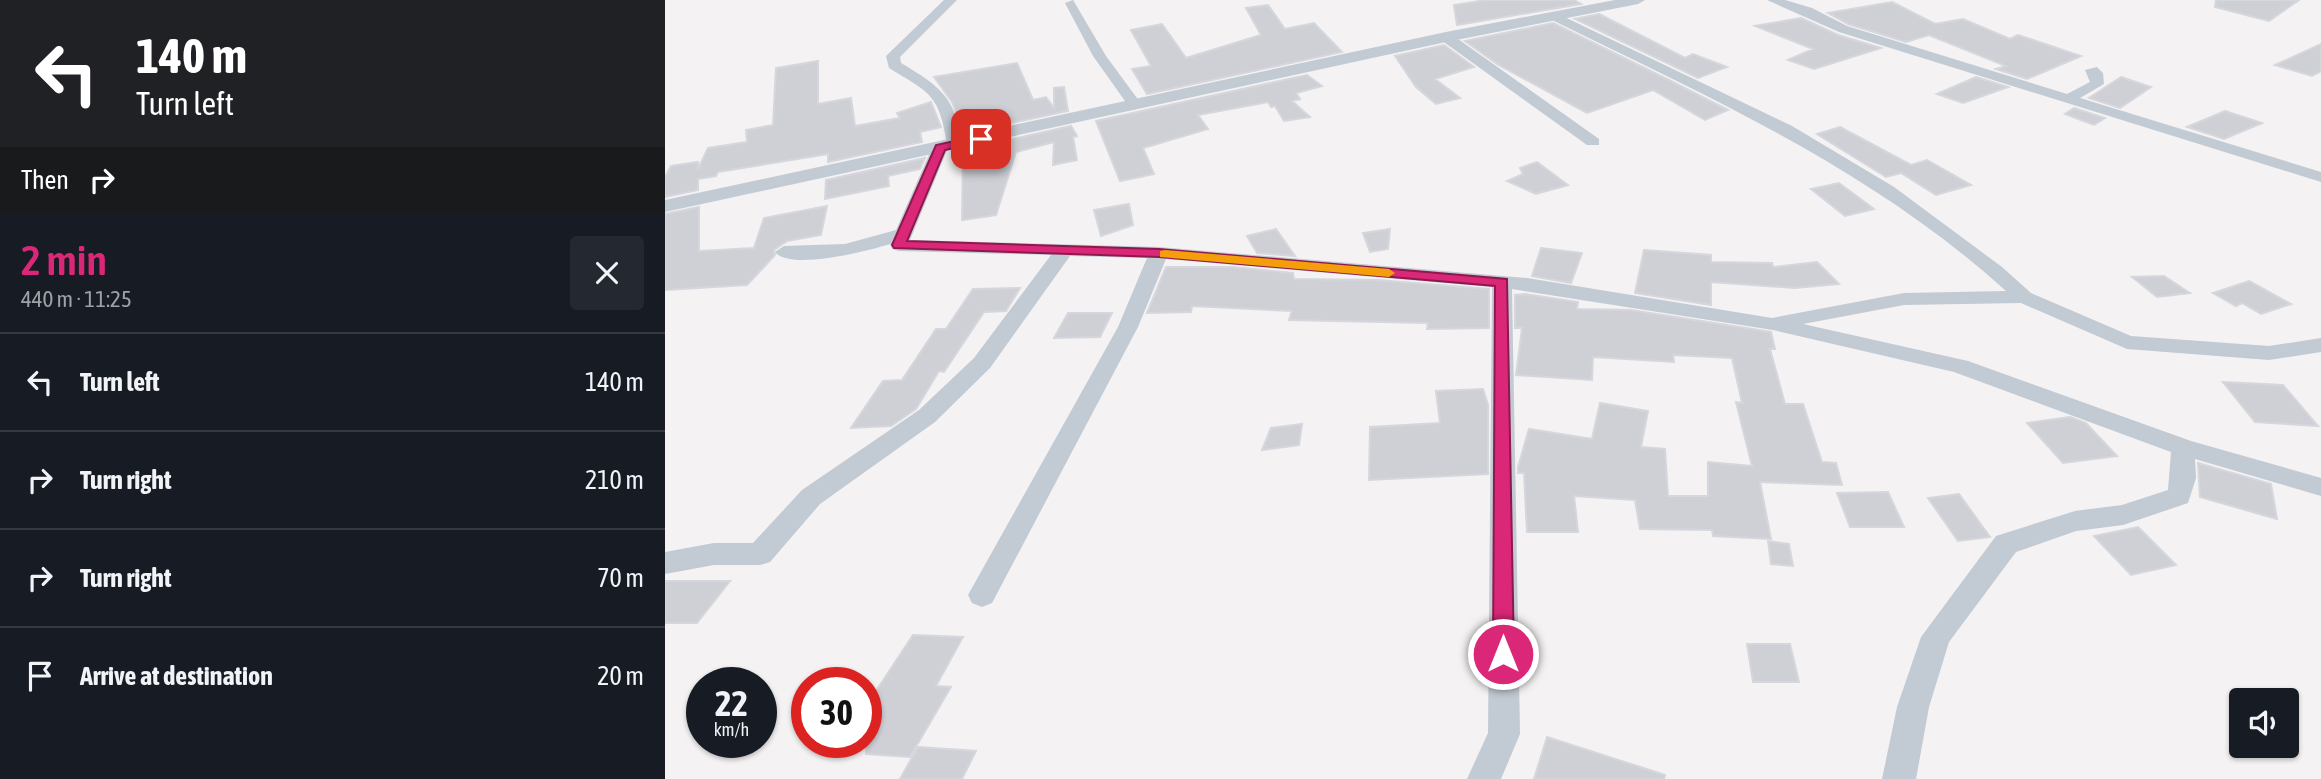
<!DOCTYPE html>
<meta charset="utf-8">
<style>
:root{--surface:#171b24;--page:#242831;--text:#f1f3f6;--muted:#9ea1a6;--line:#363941;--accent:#db2777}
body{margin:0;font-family:"Asap Condensed",sans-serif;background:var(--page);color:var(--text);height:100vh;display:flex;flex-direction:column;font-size:26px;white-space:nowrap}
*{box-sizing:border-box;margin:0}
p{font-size:23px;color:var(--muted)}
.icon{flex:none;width:38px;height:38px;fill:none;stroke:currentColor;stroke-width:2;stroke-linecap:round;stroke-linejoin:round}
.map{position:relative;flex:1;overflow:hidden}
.details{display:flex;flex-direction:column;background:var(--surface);width:665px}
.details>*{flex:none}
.guide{background:#202124;color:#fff;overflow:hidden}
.controls{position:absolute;left:1564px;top:688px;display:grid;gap:14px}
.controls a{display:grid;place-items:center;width:70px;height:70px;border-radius:7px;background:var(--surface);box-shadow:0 2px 5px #0004;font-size:35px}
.speed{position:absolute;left:21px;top:667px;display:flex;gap:14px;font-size:35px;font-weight:700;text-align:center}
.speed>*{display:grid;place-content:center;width:91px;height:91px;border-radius:50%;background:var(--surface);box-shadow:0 2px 5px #0004;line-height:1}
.speed small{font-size:18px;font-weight:400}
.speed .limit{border:10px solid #d22;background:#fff;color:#111}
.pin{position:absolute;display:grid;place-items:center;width:60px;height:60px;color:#fff;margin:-30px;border-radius:14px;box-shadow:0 4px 10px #0006}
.me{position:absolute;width:77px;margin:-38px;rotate:0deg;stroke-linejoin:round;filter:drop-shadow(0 0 5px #0008)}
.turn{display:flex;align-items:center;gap:24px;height:147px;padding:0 21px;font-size:32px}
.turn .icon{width:91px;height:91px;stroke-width:2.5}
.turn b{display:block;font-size:49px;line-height:60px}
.then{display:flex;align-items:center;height:66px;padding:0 21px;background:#0003;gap:14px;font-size:26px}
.round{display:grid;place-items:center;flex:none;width:74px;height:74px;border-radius:7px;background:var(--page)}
.head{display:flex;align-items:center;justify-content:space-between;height:119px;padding:0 21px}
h1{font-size:42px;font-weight:600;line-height:52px;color:var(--accent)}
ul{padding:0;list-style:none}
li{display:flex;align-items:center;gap:21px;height:98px;padding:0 21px;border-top:2px solid var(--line)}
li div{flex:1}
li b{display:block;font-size:26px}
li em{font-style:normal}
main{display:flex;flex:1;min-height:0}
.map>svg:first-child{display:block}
</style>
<main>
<section class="details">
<div class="guide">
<div class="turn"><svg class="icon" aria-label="left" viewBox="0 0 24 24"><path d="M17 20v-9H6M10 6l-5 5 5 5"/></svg><div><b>140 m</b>Turn left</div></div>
<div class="then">Then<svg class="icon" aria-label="right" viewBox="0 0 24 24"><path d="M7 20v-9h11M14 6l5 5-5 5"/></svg></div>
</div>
<div class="head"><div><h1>2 min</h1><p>440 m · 11:25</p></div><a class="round"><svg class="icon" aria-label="close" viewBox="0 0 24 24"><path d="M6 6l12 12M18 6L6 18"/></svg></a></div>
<ul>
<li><svg class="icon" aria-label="left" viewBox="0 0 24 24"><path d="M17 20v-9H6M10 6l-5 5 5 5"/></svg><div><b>Turn left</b></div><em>140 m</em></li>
<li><svg class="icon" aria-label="right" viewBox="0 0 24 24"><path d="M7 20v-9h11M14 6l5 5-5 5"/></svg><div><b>Turn right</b></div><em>210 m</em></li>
<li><svg class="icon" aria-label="right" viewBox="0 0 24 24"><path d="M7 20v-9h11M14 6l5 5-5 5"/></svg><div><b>Turn right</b></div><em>70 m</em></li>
<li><svg class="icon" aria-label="arrive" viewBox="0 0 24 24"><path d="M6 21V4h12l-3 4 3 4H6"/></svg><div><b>Arrive at destination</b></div><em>20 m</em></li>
</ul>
</section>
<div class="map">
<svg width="1656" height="779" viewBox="0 0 1656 779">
<rect width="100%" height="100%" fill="#f4f2f2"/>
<path fill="#ced0d6" stroke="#d5d7dd" stroke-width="2" d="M821 0H909L916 4 792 25 789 5Z
M1551 0H1634L1604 21 1550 7Z
M1227 2 1270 24 1298 19 1345 39 1353 35 1416 56 1362 79 1331 69 1341 66 1264 35 1241 42 1183 24 1163 13Z
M603 5 620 29 649 23 677 52 482 94 467 69 486 66 466 30 497 24 521 58 596 35 581 8Z
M934 14 1020 58 1028 54 1062 67 1033 78 910 19Z
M1136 18 1173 35 1216 48 1149 69 1123 60 1148 49 1090 26Z
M888 23 1004 80 1063 110 1040 120 988 90 922 113 832 64 800 41Z
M1656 44V71L1647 76 1610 65Z
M779 45 809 67 770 79 795 98 771 104 751 87 730 56Z
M153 61V104L186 98 190 126 235 118 232 113 266 102 276 127 255 132 257 142 163 162V154L53 172 51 176 33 179V190L0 197V177L6 166 33 162V169L43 148 82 142 81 130 108 125 111 68Z
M352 63 368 100 381 97 389 108V88L399 87 403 111 299 133V123L296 124 287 102 269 77Z
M642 75 657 86 631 93 635 99 627 101 645 117 619 121 610 106 606 107 603 102 533 115 543 129 478 148 489 174 455 181 431 121Z
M1311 77 1343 87 1298 103 1272 94Z
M1456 77 1486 87 1455 108 1424 98Z
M1409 108 1440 118 1429 125 1400 114Z
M1560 111 1597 123 1559 139 1522 127Z
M406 126 412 136 408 137 412 160 388 165 389 142 351 152 331 215 297 220 298 150Z
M1175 127 1246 165 1262 160 1306 185 1271 195 1236 173 1221 177 1152 134Z
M260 158 255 169 223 176 224 186 160 199 161 180Z
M872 162 903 185 871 194 842 181 858 174 855 168Z
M1174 183 1209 209 1180 216 1146 189Z
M464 204 468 225 436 236 429 210Z
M162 206 156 235 122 241 109 250 110 255 82 285 0 290V214L34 207V251L89 248 99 218Z
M611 229 630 256 592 253 582 236Z
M725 229 723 249 705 252 698 233Z
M876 248 917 253 906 283 867 276Z
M979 250 1046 255V262L1107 263 1108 267 1152 262 1174 284 1130 288 1046 282V305L970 293Z
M501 267H568L628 273 629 279 713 280 824 289V328L762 329 763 323 624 320 627 311 527 306 526 312 482 313Z
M1499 276 1525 293 1492 297 1467 277Z
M1584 281 1626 304 1596 314 1577 303 1571 306 1548 293Z
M355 288 341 311 319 312 279 372 274 371 251 409 226 426 186 428 218 381 237 380 271 329H281L308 289Z
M860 294 913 302 912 309 966 310 1106 332 1110 349H1105L1120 404H1138L1157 462 1171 463 1177 485 1095 482 1106 539 1048 536 1047 530 975 529 970 500 909 496 913 532H862L859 473H853V467L864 429 927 439 935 403 983 411 976 447 1000 449 1003 496H1043V462L1087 466 1071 402 1077 403 1067 358 1008 355 1009 362 928 357 927 380 851 375 857 328H850V295Z
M403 313H447L435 337 389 338Z
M1558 382 1618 385 1653 426 1590 422Z
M818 389 823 405V474L704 480 705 427 775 423 771 391Z
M1405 417 1421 423 1452 456 1398 463 1362 423Z
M637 424 634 445 597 450 606 428Z
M1533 463 1606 484 1612 519 1535 497Z
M1223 492 1239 527H1185L1172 493Z
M1294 494 1325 537 1293 541 1263 498Z
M1473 527 1511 565 1466 575 1429 536Z
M1103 541 1124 544 1128 566 1106 564Z
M0 581H65L32 623H0Z
M248 635 298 637 271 686 286 687 245 757 201 754V706Z
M1082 644H1125L1134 682H1088Z
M882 737 1000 775 999 779H869Z
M253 747 311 751 297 779H235Z"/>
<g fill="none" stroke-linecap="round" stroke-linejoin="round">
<path fill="#c2cad3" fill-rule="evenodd" d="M279 0H292L235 57 236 63C276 87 289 96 298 144L290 149 282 144C274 94 265 93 224 68L221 56Z
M408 0 441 56 477 105 475 108H465L428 56 400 3Z
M1102 0H1120L1147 8 1182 26 1402 94 1425 82 1420 70 1432 67 1438 73 1439 84 1415 98 1656 172V182L1174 32Z
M889 12 1127 126 1229 187 1337 267 1366 293 1466 336 1604 346 1656 338V352L1604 360 1462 349 1356 303 1239 305 1138 324 1303 361 1526 441 1656 478V496L1530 459 1531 478 1523 503 1458 525 1411 531 1351 552 1284 642 1264 707 1251 779H1217L1232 707 1256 637 1331 536 1410 511 1457 505 1503 490 1506 452 1289 372 1108 330 847 289 855 734 836 779H802L823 733 827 287 501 259 473 327 327 603 317 607 307 603 303 595 453 327 482 258 405 256 325 368 270 422 155 504 105 562 95 565H49L0 574V552L49 543H88L137 490 254 410 309 358 386 255 234 251 227 249 225 244C203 251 125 271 110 252L119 246 180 244 231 230 267 148 275 143 283 148 245 240 494 247 862 278 1107 318 1239 293 1341 291C1206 169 1046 98 885 19V13Z
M776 34H786L934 139V145H922L776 40Z"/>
<path fill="#c2cad3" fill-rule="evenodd" d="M950 0H980L973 4 781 42 0 212V200L781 32Z"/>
</g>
<path fill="#db2777" stroke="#8e194d" stroke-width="2" d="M316 135 321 139 320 141 280 150 242 241 494 249 842 279 849 654 846 661 838 663 831 661 828 654 830 286 494 257 229 248 227 245 271 145Z"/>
<path fill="#f59e0b" d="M500 250 724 269 730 273 724 277 495 257V251Z"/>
</svg>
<div class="controls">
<a><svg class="icon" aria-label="sound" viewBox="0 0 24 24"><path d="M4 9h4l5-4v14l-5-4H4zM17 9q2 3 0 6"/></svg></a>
</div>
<div class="speed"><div>22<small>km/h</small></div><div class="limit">30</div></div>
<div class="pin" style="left:316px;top:139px;background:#d93025"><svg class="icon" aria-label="arrive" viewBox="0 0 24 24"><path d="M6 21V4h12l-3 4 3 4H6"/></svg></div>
<svg class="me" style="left:838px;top:654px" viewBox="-20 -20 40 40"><circle r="17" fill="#db2777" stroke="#fff" stroke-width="3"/><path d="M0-11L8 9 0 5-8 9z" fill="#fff"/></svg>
</div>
</main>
